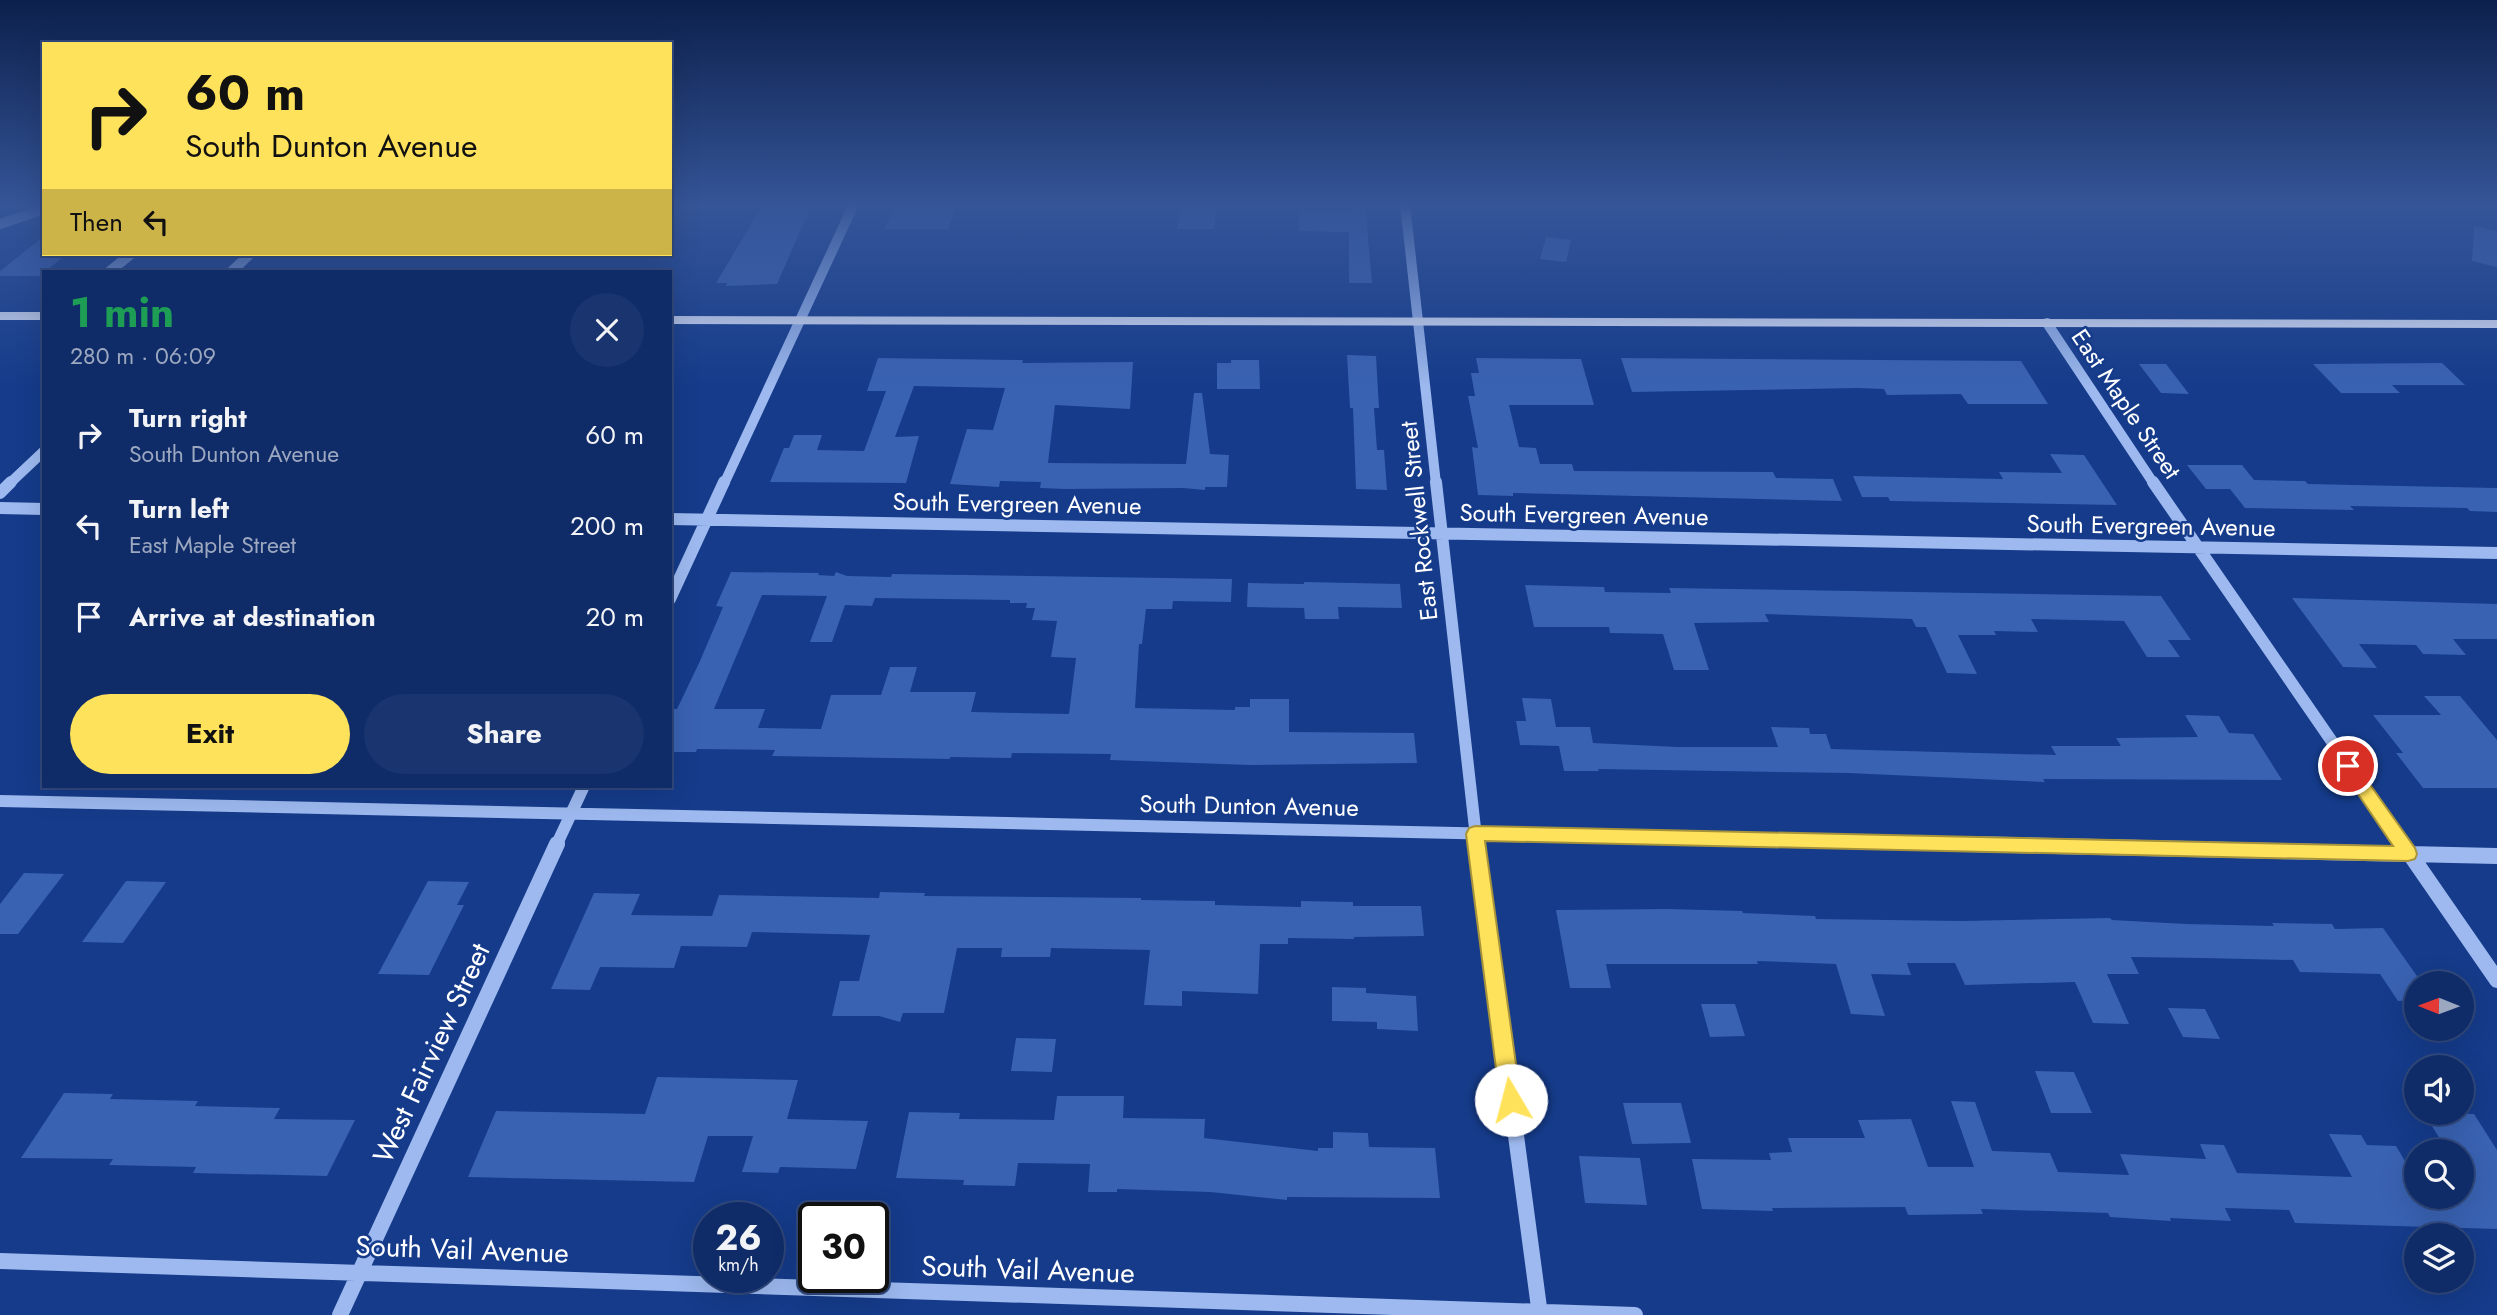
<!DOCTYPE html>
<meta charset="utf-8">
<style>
:root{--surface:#102c68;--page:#19346e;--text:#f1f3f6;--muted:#9ca7c0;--line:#30487c;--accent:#ffe25b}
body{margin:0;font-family:Jost,sans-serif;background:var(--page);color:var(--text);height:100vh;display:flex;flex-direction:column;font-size:26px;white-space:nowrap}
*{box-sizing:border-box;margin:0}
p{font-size:23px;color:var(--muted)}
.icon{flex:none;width:38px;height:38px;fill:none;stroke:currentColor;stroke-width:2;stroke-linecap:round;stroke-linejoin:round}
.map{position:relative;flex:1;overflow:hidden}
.details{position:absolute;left:42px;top:270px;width:630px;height:518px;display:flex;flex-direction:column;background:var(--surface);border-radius:0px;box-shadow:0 7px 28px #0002,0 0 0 2px var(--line)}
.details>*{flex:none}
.top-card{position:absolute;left:42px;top:42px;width:630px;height:214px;border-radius:0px;box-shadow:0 7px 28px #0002,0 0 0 2px var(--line);background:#ffe25b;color:#111;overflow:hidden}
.needle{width:46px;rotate:271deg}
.buttons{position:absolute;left:2404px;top:971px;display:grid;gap:14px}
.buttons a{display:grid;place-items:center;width:70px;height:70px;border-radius:50%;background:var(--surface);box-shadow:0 7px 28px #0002,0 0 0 2px var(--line);font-size:35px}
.speed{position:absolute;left:693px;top:1202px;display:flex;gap:14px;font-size:35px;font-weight:700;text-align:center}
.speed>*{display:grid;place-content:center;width:91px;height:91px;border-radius:50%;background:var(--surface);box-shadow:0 7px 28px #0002,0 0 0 2px var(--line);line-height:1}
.speed small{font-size:18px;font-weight:400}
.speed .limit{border:4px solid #111;border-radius:10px;background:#fff;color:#111}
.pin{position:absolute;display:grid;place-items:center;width:60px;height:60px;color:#fff;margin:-30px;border:4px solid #fff;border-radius:50%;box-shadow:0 2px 7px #0007}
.me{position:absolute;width:77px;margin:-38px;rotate:352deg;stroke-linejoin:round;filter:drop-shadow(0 0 5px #0008)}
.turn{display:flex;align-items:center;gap:24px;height:147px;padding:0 28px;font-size:32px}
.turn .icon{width:91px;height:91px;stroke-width:2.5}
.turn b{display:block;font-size:49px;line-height:60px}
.then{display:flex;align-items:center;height:66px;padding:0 28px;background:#0003;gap:14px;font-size:26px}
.round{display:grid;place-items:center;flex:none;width:74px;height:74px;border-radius:37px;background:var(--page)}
.summary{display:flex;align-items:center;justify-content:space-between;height:119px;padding:0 28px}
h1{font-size:42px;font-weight:700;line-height:52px;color:#1e9e55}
.button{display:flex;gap:14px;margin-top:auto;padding:14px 28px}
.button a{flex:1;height:80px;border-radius:42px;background:var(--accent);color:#111;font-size:28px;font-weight:700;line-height:80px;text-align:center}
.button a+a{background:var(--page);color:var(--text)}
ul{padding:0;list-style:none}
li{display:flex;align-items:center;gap:21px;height:91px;padding:0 28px}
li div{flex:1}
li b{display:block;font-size:26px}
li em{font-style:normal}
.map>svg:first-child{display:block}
</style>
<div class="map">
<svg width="2497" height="1315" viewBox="0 0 2497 1315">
<rect width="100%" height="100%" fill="#153b8a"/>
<path fill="#3962b2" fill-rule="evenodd" d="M763 204H812L777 284 726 286 727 283H716Z
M1349 204H1365L1372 283H1349V232L1299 231V209L1349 210Z
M895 205H940L956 206 948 229H885Z
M1180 207 1216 208 1214 229H1177Z
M2474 226 2497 231V267L2472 261Z
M44 236V254H67L39 276H0V271Z
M1546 237 1571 240 1566 262 1540 259Z
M1347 355 1376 356 1379 408H1374L1377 450H1384L1387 490 1356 489 1353 408H1350Z
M878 358 1023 360 1022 363 1133 362 1130 409 1055 405 1048 463 1186 464 1194 393H1202L1210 454 1229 455 1227 487H1205V490L1183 488 1065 489 1040 488 1041 482 1000 481 999 487 950 484 967 429 993 430 1005 388 914 386 895 437 919 436 906 483 770 482 784 448H789L794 435H822L817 450 864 451 886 391H867Z
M1476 358 1581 359 1594 405H1509L1519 447 1536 448 1540 464H1572L1574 471 1773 472 1776 478 1833 479 1842 501 1513 493V496L1478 495 1472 447 1478 448 1468 396H1475L1471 373H1479Z
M1621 358 2021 361 2048 404H1968L1961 394 1887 395 1884 389 1858 388 1632 392Z
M1231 360H1259L1260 389H1217V363H1231Z
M2442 363 2465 385H2392L2400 393H2341L2313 364Z
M2139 364H2166L2189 394 2161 393Z
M2050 454 2084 455 2117 505 1890 501 1888 497H1862L1853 476 2003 479 1999 472 2062 473Z
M2187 465H2242L2254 480 2305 481 2308 484 2497 488V512L2470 511 2467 508 2350 506 2354 510 2245 508 2230 489H2206Z
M731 572 819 573 818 575 834 576 836 572 847 576 891 577 892 574 1232 579 1231 602 1173 601 1172 609H1146L1142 644H1139L1135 708 1235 710V707H1250V699H1289V732L1414 733 1417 763 1250 765 1110 760 1111 754 1012 753 1011 758 950 757V759L772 756 775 750 697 749 696 752H670V709H677L700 661 723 607 716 606ZM762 595 827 596 810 642H832L845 605 872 606 875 598 1010 600V603H1027L1026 608H1035L1032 620 1057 621 1051 657 1076 658 1069 714 971 712 976 692H910L917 667H890L881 695H831L821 729 758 728 765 709H714Z
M1304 582 1400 584 1402 608 1338 607 1339 619H1305L1304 608 1247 607 1248 583 1304 584Z
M1525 585 1604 587 1605 592 1671 593 1669 588 2161 596 2191 640H2168L2180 657H2147L2124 621 2031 619 2038 632 1994 631 1996 635H1958L1977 674 1947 673 1926 627H1916L1912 619 1765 614 1769 622 1694 623 1709 670H1674L1663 634 1610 633 1609 627H1534Z
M2292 598 2497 604V639H2453L2466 655 2423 654 2416 645 2359 644 2377 668 2343 667Z
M2424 696H2460L2497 740V788H2423L2396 753H2403L2373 715H2441Z
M1522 698 1551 699 1556 727H1590L1593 743 1678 747H1778L1771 727 1809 728 1810 734H1826L1831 749 2056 755 2051 746H2121L2116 738 2198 737 2185 715 2219 716 2229 733 2253 734 2282 780 2043 779 2045 782 1848 773 1598 769 1599 771H1564L1559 746 1520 745 1516 721H1526Z
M24 873 64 874 18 934H0V904Z
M126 881 166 882 123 943 82 942Z
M428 881 469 882 457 905H464L429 975 378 974Z
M880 892 925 893 924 896 1141 898V900L1215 901V905L1301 907V901L1353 902V906H1421L1424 936 1354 937V939L1288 938V944H1260L1258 994 1182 991V1006L1144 1005 1150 950 1051 948 1050 957H1001L1002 948H957L944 1013H903L900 1022 879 1016H832L840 981H859L870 935 752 932 747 947 681 946 674 968 600 967 590 990 551 989 594 893 640 894 631 915 712 916 719 895 879 898Z
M1668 909 1742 911 1743 913 1815 916 1816 919 1962 921 2110 918 2112 920 2186 924 2274 926 2272 923 2332 924 2335 929 2383 928 2417 976V1000L2398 1001 2380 974 2300 972 2293 960 2203 958 2131 957 2139 974H2107L2129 1024 2093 1023 2075 982 1965 985 1955 963H1907L1911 975 1871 974 1885 1016 1851 1014 1836 964 1757 961 1758 964H1606L1611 988H1570L1556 910Z
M1332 987 1366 988V993L1416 996 1418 1031 1377 1029V1022L1332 1021Z
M1701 1004H1735L1745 1036 1710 1037Z
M2168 1008 2205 1009 2220 1039 2183 1037Z
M1016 1038 1056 1039 1052 1072 1011 1071Z
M2035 1071 2074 1072 2092 1113H2051Z
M657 1077 798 1080 787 1119 868 1121 856 1169 780 1167 778 1173 742 1172 753 1136H708L694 1182 468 1177 496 1111 645 1114Z
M64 1093 113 1094 110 1099 198 1101 195 1106 280 1108 274 1119 355 1120 327 1176 193 1173 196 1167 109 1165 113 1159 21 1158Z
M1057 1096H1124L1123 1118 1205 1119 1204 1138 1318 1151V1148H1333V1132L1368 1133 1369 1147 1435 1148 1440 1198 1287 1197V1200L1210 1192 1117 1189V1192H1088L1090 1164 1018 1163 1015 1186 963 1185 964 1180 896 1178 909 1112 960 1113 959 1119 1054 1120Z
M1951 1101 1975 1102 1992 1151 2050 1153 2058 1172 2129 1175 2120 1154 2206 1159 2200 1144 2224 1145 2237 1173 2352 1177 2329 1134 2361 1135 2367 1145 2396 1146 2417 1181V1197H2462V1152H2448L2424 1113 2474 1114 2497 1150V1229L2295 1223 2289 1210 2225 1208 2231 1221 2170 1218 2171 1221 2110 1217 2108 1213 1981 1209 1983 1214 1908 1215 1905 1207 1772 1208 1773 1211 1702 1209 1692 1159 1771 1160 1769 1153 1792 1152 1788 1138H1865L1858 1120 1911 1119 1928 1167H1974Z
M1623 1103H1681L1691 1143 1632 1144Z
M1579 1156 1640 1158 1647 1205 1585 1203Z"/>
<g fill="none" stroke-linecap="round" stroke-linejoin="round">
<path stroke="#9db9ef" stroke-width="10" d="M1405 204 1436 484
M0 224 44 209
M110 271 131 254
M232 271 250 254
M2047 323 2154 484
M9 484 44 451
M724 484 854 204"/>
<path stroke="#9db9ef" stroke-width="12" d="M1436 482 1477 846
M2153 482 2404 846
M0 493 11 482
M0 508 44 509
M670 519 2497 553
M670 599 724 482
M0 801 2049 846
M556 846 584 786"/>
<path stroke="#9db9ef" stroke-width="16" d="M1477 844 1540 1315
M1969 844 2497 856
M2403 844 2497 980
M0 1261 1635 1315
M340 1315 557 844"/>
<path fill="#e5ecff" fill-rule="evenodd" d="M0 312H44V320H0Z
M670 316 2497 320V328L670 324Z"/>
</g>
<linearGradient id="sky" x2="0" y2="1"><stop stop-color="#0c204c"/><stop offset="0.53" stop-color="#355598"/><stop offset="1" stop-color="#355598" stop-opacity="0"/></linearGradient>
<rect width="2497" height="388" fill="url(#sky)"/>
<path fill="#ffe25b" stroke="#a6933b" stroke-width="2" d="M2348 760 2354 762 2415 848 2417 854 2415 859 2408 861 1485 841 1521 1100 1518 1107 1511 1110 1504 1107 1500 1100 1466 834 1469 828 1475 826 2393 846 2339 766 2342 762Z"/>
<g text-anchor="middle" stroke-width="5" stroke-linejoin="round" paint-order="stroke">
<g font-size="24" fill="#fff" stroke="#153b8a">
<text transform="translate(2126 404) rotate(56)" y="8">East Maple Street</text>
<text transform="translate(1017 504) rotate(1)" y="8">South Evergreen Avenue</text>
<text transform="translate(1584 515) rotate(1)" y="8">South Evergreen Avenue</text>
<text transform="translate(1419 521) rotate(-96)" y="8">East Rockwell Street</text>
<text transform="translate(2151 526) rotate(1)" y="8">South Evergreen Avenue</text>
<text transform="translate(1249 806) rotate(1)" y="8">South Dunton Avenue</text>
</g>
<g font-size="28" fill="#fff" stroke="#153b8a">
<text transform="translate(431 1053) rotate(-65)" y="10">West Fairview Street</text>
<text transform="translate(462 1249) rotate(2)" y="10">South Vail Avenue</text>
<text transform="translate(1028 1269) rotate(2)" y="10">South Vail Avenue</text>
</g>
</g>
</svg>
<div class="buttons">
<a><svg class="needle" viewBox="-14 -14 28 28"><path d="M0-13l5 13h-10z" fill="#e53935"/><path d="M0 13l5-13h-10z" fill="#9ca7c0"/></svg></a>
<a><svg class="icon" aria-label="sound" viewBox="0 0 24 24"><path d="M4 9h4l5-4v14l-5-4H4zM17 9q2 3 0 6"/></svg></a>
<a><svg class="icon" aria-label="search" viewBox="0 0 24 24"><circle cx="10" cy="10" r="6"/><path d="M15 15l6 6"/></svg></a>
<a><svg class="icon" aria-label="layers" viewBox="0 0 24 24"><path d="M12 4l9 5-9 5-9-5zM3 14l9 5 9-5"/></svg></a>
</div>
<div class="speed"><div>26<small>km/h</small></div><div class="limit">30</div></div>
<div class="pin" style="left:2348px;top:766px;background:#d93025"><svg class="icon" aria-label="arrive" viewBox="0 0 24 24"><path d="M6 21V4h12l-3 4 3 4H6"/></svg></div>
<svg class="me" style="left:1511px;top:1100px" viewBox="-20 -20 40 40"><circle r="19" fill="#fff"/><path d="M0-13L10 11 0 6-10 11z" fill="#ffe25b"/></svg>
<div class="top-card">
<div class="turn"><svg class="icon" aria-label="right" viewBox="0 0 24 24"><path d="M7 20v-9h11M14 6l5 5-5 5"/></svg><div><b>60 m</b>South Dunton Avenue</div></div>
<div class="then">Then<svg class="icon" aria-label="left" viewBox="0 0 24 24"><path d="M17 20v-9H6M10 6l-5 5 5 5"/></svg></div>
</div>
<section class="details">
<div class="summary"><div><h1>1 min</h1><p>280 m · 06:09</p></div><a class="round"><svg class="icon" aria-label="close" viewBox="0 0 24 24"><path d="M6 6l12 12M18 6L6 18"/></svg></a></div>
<ul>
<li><svg class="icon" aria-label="right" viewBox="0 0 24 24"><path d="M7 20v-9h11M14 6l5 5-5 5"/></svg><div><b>Turn right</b><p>South Dunton Avenue</p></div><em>60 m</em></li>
<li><svg class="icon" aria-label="left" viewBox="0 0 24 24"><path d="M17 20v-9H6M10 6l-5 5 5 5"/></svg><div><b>Turn left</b><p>East Maple Street</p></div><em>200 m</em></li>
<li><svg class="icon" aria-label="arrive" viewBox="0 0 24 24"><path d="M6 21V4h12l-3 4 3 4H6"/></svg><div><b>Arrive at destination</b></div><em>20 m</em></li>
</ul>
<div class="button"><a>Exit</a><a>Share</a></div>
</section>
</div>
